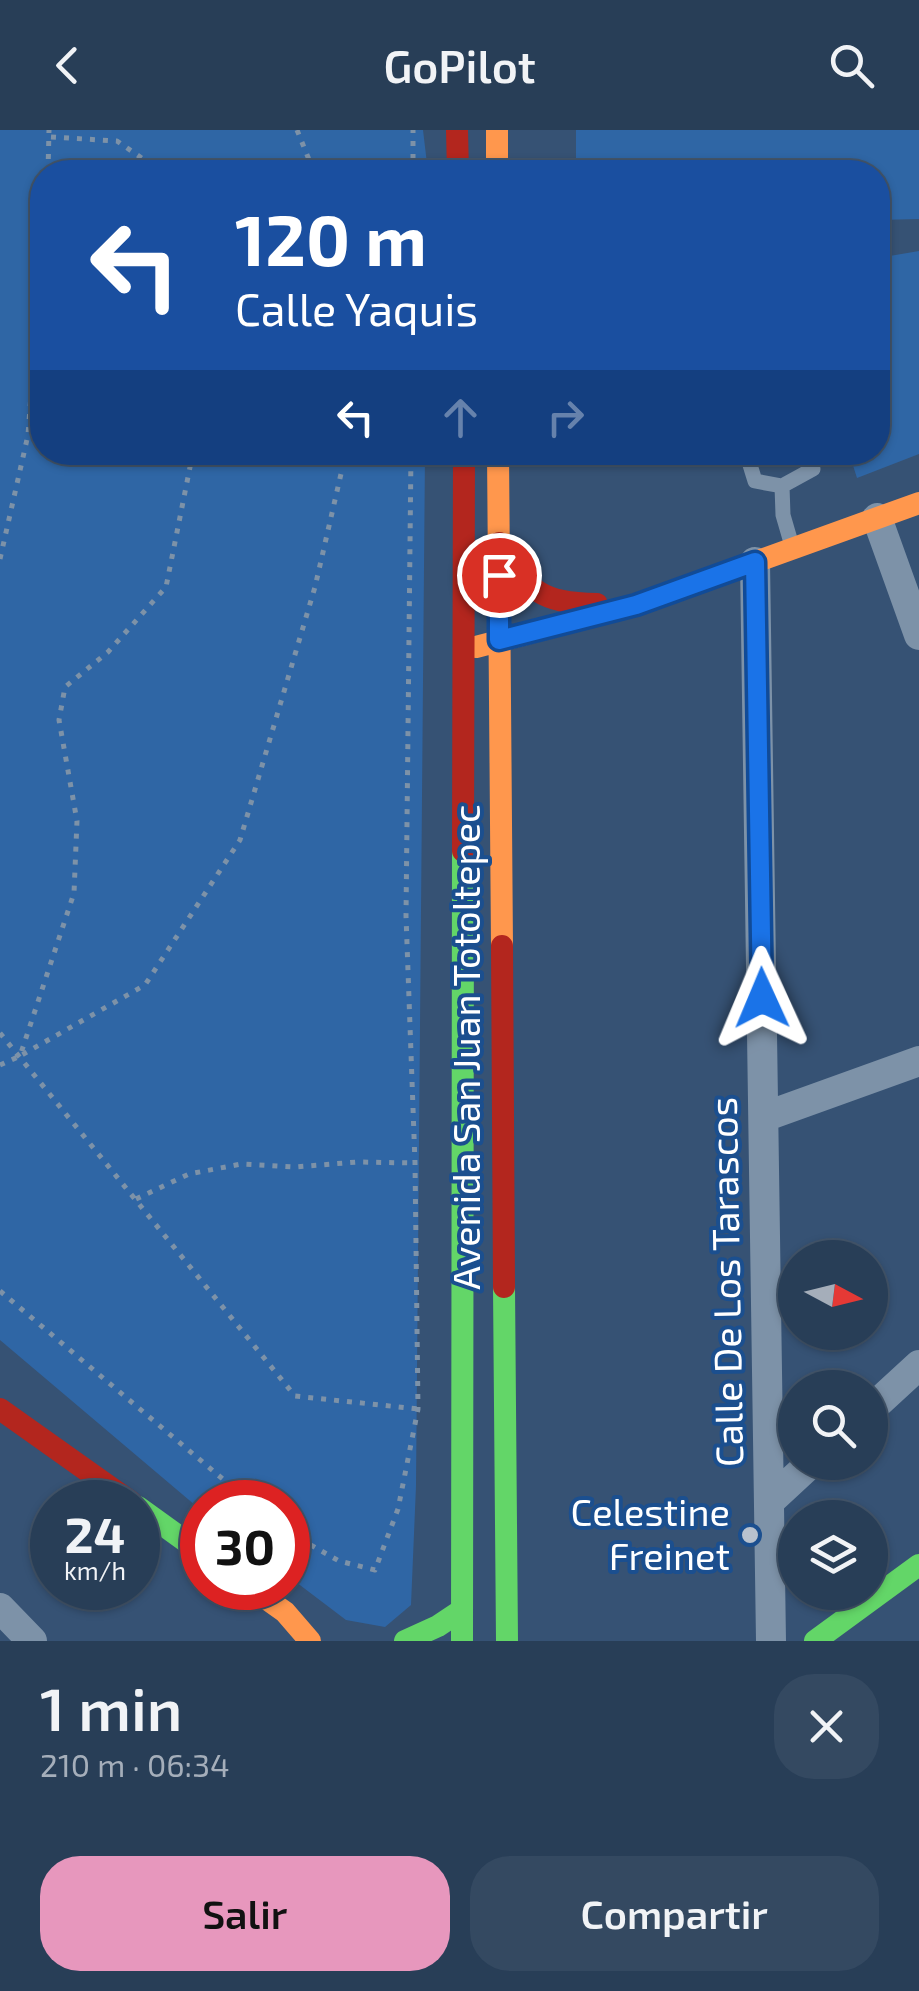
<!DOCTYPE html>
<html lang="es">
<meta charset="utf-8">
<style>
:root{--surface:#283e57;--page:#344961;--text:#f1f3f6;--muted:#a5aeba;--line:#44576d;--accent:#e797bd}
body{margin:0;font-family:"Exo 2",sans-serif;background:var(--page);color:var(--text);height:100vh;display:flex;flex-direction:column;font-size:38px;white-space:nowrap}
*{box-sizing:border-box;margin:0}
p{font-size:32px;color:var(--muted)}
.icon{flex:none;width:55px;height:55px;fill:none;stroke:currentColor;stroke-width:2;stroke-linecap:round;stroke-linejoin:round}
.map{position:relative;height:1511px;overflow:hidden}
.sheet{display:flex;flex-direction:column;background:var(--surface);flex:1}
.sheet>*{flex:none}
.banner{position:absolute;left:30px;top:30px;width:860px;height:305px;border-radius:40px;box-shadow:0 2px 8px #0004,0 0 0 2px var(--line);background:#1a4fa0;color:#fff;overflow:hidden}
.needle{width:65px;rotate:97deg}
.buttons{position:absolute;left:778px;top:1110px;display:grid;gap:20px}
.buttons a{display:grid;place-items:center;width:110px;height:110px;border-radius:50%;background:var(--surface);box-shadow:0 2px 8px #0004,0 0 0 2px var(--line);font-size:50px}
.speed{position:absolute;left:30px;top:1350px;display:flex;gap:20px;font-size:50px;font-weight:700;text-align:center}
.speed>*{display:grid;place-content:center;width:130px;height:130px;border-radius:50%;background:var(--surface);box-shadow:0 2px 8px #0004,0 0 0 2px var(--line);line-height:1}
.speed small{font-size:25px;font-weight:400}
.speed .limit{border:15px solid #d22;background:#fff;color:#111}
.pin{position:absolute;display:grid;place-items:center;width:85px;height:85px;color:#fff;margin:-42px;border:5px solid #fff;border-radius:50%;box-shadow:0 2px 10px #0007}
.me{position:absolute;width:110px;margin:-55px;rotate:359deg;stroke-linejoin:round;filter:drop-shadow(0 0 8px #0008)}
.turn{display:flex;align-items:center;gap:35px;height:210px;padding:0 40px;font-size:45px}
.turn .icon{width:130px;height:130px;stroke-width:2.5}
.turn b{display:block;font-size:70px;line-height:85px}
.lanes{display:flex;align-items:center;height:95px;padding:0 40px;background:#0003;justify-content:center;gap:50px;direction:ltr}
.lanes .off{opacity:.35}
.round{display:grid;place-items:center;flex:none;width:105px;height:105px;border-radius:40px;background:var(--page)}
.summary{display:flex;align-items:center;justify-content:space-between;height:170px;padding:0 40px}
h1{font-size:60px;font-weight:600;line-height:75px}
.cta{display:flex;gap:20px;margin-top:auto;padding:20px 40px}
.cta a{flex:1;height:115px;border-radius:40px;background:var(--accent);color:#111;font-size:40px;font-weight:600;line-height:115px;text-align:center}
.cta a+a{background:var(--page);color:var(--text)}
header{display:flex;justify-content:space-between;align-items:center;height:130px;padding:0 40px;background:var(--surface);font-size:45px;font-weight:600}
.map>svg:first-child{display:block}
</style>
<header><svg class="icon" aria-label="back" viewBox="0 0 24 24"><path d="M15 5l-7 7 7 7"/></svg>GoPilot<svg class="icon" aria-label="search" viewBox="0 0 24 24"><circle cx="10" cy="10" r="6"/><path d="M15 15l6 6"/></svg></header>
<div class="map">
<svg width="919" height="1511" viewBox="0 0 919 1511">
<rect width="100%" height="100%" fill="#365274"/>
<path fill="#2f66a5" d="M0 0H423L428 42H42V322L425 323 416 1356 411 1475 385 1497 346 1490 288 1446V1372H202V1381L0 1210Z
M576 0H919V89L878 90V42H576Z
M919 121V324L857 348 849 323 878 322V128Z"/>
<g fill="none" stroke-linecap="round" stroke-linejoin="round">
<path stroke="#7d92a8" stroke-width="5" stroke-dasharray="5 8" stroke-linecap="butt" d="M297 0 314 42
M51 7 117 11 162 42
M48 42 49 0
M413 42V0
M193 322 166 457 108 522 65 557 59 590 77 691 74 763 20 926 145 855 240 710 315 457 346 322
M0 429 28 305 42 116
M0 903 295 1266 418 1279
M0 935 20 926
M136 1069 189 1044 241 1034 295 1037 357 1032 415 1033
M0 1161 250 1372
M288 1402 339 1431 375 1440 398 1379 418 1279 415 1033 406 786 411 322"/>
<path stroke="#7d92a8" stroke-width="15" d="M746 322 755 351 782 356 813 339 807 322
M782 356 783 385 792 416"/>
<path stroke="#7d92a8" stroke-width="30" d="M877 388 919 505
M755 432 771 1511
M764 987 919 931
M870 1280 919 1235
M771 1370 812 1332
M0 1478 32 1511"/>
<path stroke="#63d668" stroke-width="22" d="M504 1157 507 1511
M138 1377 202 1423
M405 1511 438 1496 462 1480
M462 1511 463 721
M815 1511 919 1435"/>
<path stroke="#ff974d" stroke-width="22" d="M497 0V42
M498 322 502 816
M476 517 636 475 919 373
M251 1458 285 1482 310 1511"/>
<path stroke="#b3261e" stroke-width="22" d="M457 0 458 42
M499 413C527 461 541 473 597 474
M463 721 464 322
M502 816 504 1157
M0 1279 131 1372"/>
</g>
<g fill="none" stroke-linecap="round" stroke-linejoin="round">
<defs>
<path id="route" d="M499 445V510L636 475 755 432 762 868"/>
</defs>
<use href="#route" stroke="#114b97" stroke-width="25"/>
<use href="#route" stroke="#1a73e8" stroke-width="18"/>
</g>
<circle fill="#b9c2ce" stroke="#1b4f8f" stroke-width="4" cx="750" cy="1405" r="10"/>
<g text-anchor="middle" stroke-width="8" stroke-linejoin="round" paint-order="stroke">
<g font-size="38" fill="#fff" stroke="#1b4f8f">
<text transform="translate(467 917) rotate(-90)" y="13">Avenida San Juan Totoltepec</text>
<text transform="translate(727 1152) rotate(-91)" y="13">Calle De Los Tarascos</text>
</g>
<g font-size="38" fill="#fff" stroke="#1b4f8f" text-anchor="end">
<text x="730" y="1396">Celestine<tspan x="730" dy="44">Freinet</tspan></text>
</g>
</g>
</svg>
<div class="buttons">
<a><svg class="needle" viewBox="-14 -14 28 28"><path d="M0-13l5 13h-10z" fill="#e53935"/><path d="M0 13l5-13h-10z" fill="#a5aeba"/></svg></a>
<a><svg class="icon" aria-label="search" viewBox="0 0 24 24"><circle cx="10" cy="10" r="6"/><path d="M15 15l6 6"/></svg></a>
<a><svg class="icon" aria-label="layers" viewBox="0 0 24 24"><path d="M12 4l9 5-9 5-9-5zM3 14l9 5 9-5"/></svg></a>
</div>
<div class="speed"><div>24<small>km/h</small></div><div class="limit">30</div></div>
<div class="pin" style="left:499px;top:445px;background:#d93025"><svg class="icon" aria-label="arrive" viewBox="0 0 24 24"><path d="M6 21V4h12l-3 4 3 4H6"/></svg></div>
<svg class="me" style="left:762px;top:868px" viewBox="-20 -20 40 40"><path d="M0-17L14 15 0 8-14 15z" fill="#1a73e8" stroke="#fff" stroke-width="4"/></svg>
<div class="banner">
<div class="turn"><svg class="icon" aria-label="left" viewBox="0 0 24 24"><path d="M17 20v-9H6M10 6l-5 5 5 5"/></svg><div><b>120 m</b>Calle Yaquis</div></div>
<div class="lanes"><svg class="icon" aria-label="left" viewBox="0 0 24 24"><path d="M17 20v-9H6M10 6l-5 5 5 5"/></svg><svg class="icon off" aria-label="ahead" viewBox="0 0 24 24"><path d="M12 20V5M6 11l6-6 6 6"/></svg><svg class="icon off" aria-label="right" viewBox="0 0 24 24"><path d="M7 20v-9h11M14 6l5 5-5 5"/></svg></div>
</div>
</div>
<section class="sheet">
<div class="summary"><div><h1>1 min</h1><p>210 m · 06:34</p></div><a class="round"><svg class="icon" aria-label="close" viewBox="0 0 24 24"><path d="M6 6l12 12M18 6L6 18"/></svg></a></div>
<div class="cta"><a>Salir</a><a>Compartir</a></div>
</section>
